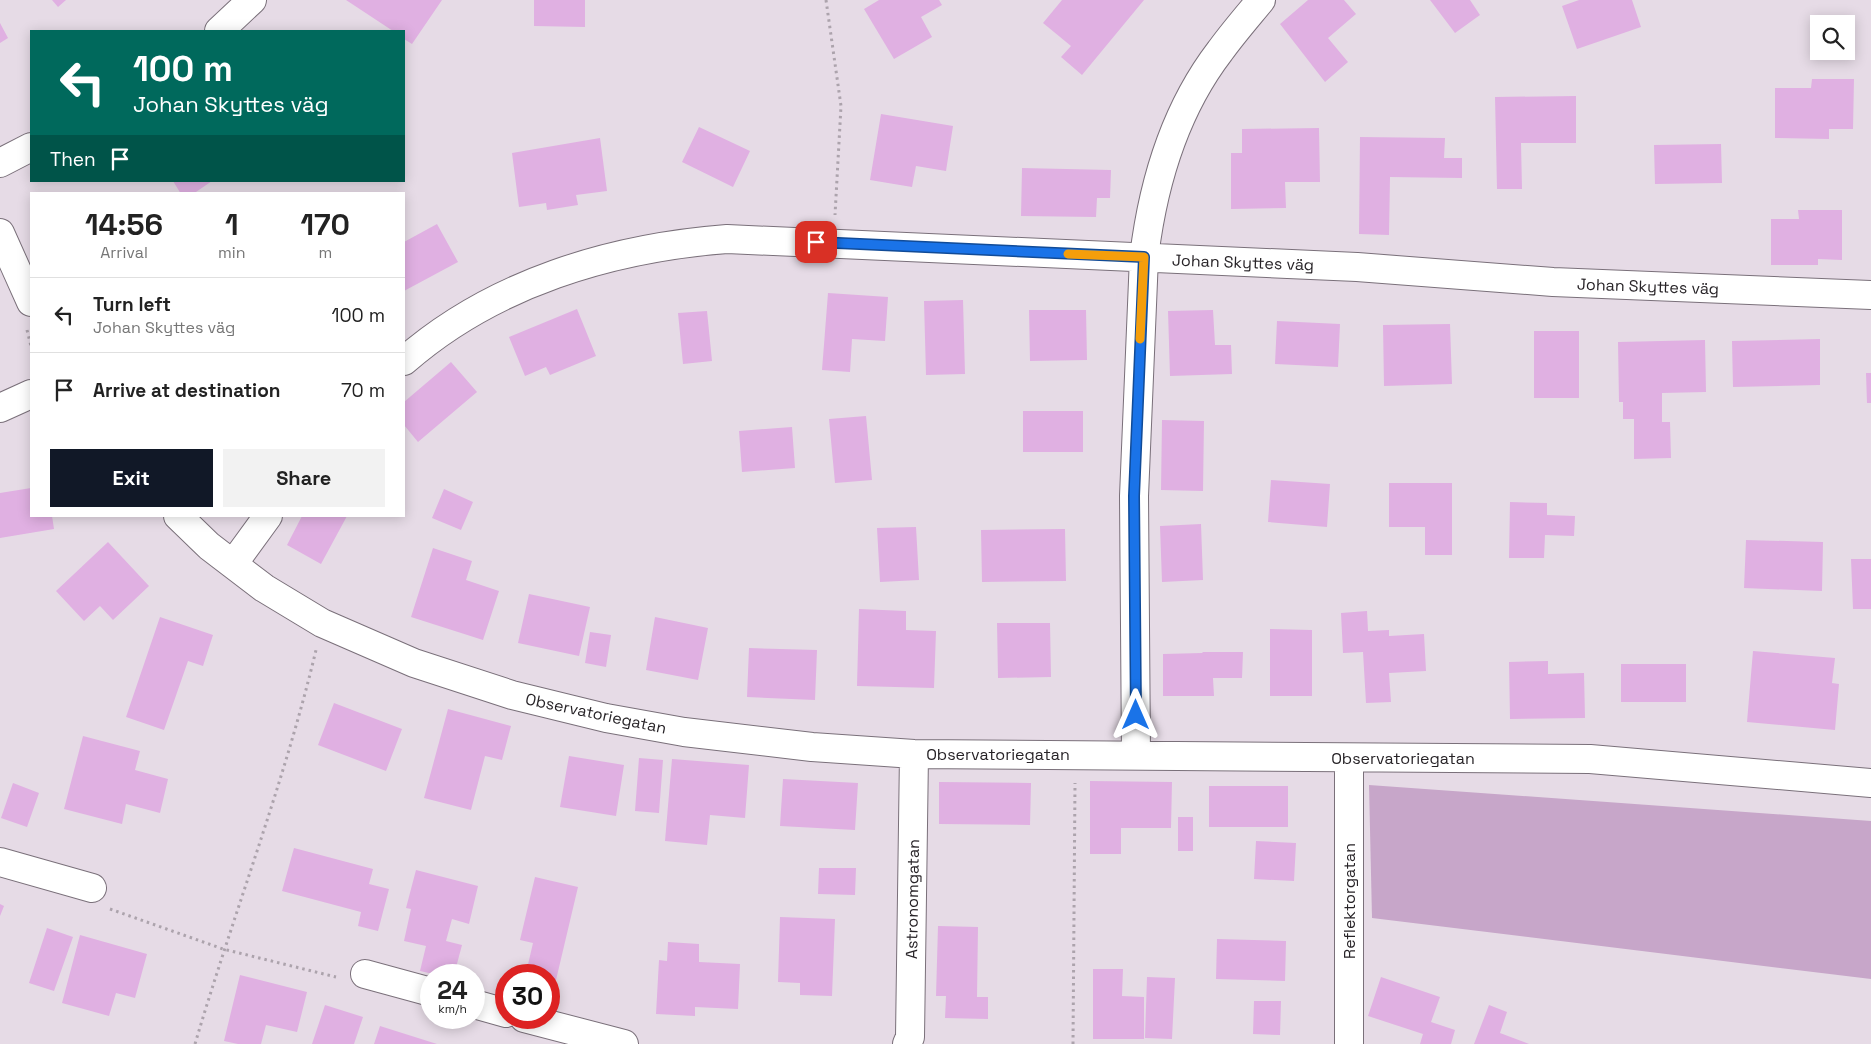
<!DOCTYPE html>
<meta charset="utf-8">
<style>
:root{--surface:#fff;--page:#f2f2f2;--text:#222;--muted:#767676;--line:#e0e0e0;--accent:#111827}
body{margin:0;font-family:"Space Grotesk",sans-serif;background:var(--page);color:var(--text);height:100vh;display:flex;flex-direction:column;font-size:19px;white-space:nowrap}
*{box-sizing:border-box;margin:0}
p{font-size:16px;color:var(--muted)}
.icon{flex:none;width:28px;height:28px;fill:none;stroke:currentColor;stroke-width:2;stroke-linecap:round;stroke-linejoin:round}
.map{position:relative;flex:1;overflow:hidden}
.panel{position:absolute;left:30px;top:192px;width:375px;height:325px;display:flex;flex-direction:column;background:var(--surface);border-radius:0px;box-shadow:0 2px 12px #0003}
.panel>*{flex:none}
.banner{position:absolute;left:30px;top:30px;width:375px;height:152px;border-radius:0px;box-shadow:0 2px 12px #0003;background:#00695c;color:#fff;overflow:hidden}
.tools{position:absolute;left:1810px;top:15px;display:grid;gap:10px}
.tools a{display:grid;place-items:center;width:45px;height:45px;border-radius:0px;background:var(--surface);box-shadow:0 2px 12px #0003;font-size:25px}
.speed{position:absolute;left:420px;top:964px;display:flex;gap:10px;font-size:25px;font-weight:700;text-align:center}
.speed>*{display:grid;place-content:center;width:65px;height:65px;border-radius:50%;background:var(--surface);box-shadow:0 2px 12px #0003;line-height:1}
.speed small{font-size:12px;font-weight:400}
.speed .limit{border:8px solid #d22;background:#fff;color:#111}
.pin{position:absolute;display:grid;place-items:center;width:42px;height:42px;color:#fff;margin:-21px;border-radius:10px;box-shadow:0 2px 8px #0006}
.me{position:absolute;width:55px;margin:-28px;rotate:0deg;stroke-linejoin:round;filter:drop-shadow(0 0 4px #0008)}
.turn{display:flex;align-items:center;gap:18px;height:105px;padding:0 20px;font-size:22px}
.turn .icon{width:65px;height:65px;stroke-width:2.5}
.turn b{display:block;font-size:35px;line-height:42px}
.then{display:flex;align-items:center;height:48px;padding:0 20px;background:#0003;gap:10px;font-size:19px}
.eta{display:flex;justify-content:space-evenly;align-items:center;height:85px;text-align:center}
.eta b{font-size:30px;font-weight:600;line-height:35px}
.cta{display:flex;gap:10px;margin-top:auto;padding:10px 20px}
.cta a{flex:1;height:58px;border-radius:0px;background:var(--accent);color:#fff;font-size:20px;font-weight:600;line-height:58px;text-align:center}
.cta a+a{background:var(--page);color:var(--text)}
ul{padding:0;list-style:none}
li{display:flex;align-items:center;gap:15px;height:75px;padding:0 20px;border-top:1px solid var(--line)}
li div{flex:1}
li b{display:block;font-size:19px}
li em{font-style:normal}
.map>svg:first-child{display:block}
</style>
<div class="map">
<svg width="1871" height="1044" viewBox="0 0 1871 1044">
<rect width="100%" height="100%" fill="#e6dbe6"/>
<path fill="#c7a6c9" d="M1369 785 1871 821V979L1372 918Z"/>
<path fill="#e0b0e2" d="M52 0H66L58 7Z
M346 0H442L412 44 404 39V31H393Z
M534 0H585V27L534 26Z
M879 0H939L942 5 921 17 932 37 894 59 864 9Z
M1062 0H1144L1082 75 1061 57 1071 46 1043 23Z
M1308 0H1344L1356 14 1328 38 1348 62 1325 82 1280 24Z
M1430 0H1470L1480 15 1455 33Z
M1579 0H1632L1641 27 1577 49 1562 6Z
M0 23 8 38 0 43Z
M1812 79H1854L1853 129H1829V139L1775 138V88H1811Z
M1576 96V143H1521L1522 189H1497L1495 97Z
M881 114 953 126 946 171 916 166 912 187 870 180Z
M699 127 750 151 733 187 682 162Z
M1319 128 1320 182H1285L1286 208 1231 209V153H1242V129Z
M1360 137 1445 138 1444 158H1462V178L1390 177 1389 235 1359 234Z
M600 138 607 191 576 195 578 205 547 210 546 203 519 207 512 153Z
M1721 144 1722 183 1655 184 1654 145Z
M1022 168 1111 170 1110 198H1097L1096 217 1021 216Z
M173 181H212L193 194H181Z
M1798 210H1842V260L1818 259V265H1771V219H1799Z
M437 224 458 262 404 291V242Z
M828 293 888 297 885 341 852 339 850 372 822 370Z
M963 300 965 374 926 375 924 301Z
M577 309 596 356 550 375 546 367 525 376 509 337Z
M1029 310H1086L1087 360 1030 361Z
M1213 310 1215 345H1231L1232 374 1170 376 1168 311Z
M707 311 712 361 683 364 678 313Z
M1277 321 1340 324 1338 367 1275 364Z
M1450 324 1452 384 1384 386 1383 325Z
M1534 331H1579V398H1534Z
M1820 339V385L1733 387 1732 341Z
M1705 340 1706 392 1662 393V422H1670L1671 458 1634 459V419H1623V402H1619L1618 342Z
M451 362 477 392 418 442 404 425V402Z
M1866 373H1871V403H1867Z
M1023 411H1083V452H1023Z
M866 416 872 480 835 483 829 419Z
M1162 420 1204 421 1203 491 1161 490Z
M792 427 795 468 742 472 739 431Z
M1271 480 1330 484 1327 527 1268 522Z
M1389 483H1452V555H1425V527H1389Z
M31 488V516H52L54 529 0 538V493Z
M444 489 473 502 461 530 432 518Z
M1510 502 1547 503V515L1575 516 1574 536 1545 535 1544 558H1509Z
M302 516H347L321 564 287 545Z
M1201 524 1203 580 1162 582 1160 526Z
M916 527 919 580 880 582 877 528Z
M1065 529 1066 581 982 582 981 530Z
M1746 540 1823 542 1822 591 1744 588Z
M108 542 149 586 113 620 100 606 84 621 56 591Z
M433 548 472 561 466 580 499 591 483 640 411 617Z
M1851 559H1871V609H1853Z
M529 594 590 607 579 656 518 643Z
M859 609 906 611V630L936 631 934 688 857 686Z
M1367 611 1368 631 1389 630V636L1424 634 1426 671 1389 673 1391 702 1366 703 1363 652 1343 653 1341 613Z
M160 617 213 635 203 666 188 661 164 730 126 717Z
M655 617 708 628 698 680 646 670Z
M997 623H1050L1051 677 998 678Z
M1270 629 1312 630V696H1270Z
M590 632 611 635 606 667 585 663Z
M749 648 817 650 815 700 747 697Z
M1753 651 1835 658 1832 683 1839 684 1835 730 1747 722Z
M1203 652H1243L1242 678H1213L1214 696H1163V654L1202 653Z
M1548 661V674L1584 673 1585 718 1510 719 1509 662Z
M1621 664H1686V702H1621Z
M334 703 402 729 386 771 318 745Z
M448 709 511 726 502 760 485 756 471 810 424 798Z
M83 736 140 751 135 770 168 779 160 813 126 804 122 824 64 809Z
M569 756 624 765 616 816 560 807Z
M639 758 663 760 659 813 635 811Z
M672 759 749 765 745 818 710 815 707 845 665 841Z
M783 779 858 783 855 830 780 826Z
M1090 781 1172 782 1171 828H1121V854H1090Z
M939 782 1031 783 1030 825 939 824Z
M13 783 39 793 27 827 1 818Z
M1209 786H1288V827H1209Z
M1178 817H1193V851H1178Z
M1256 841 1296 843 1294 881 1254 879Z
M294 848 373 869 369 884 389 889 378 931 358 926 361 912 282 891Z
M819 868H856L855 895 818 894Z
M416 870 478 886 469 924 452 919 446 941 462 945 454 975H438L420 971 426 946 404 941 411 909 406 908Z
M535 877 578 887 556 980 549 979V975L526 973 533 943 520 940Z
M0 904 4 906 0 916Z
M780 917 835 919 832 996 800 995V983L778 982Z
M938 926 978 927 977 997H988V1019L945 1018 946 996H936Z
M47 928 73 937 54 991 29 983Z
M80 935 147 954 135 998 116 993 109 1016 62 1003Z
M1217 939 1286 941 1285 981 1216 979Z
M668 942 699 944V962L740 964 738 1009 695 1007V1016L656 1014 659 960 667 961Z
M1093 969H1123L1122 996 1144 997V1039H1093Z
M240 975 307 992 297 1032 266 1025 261 1044H238L224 1041Z
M1147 977 1175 978 1172 1039 1145 1038Z
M1381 977 1440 997 1431 1022 1455 1030 1451 1044H1420L1423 1034 1368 1016Z
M1254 1001H1281L1280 1035 1253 1034Z
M325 1005 363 1017 354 1044H312Z
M1489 1005 1507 1012 1500 1033 1529 1044H1474Z
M380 1026 437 1044H374Z"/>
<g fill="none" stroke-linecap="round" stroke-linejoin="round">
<defs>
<path id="minor" d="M219 31 252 0
M0 163 31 147
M0 233 31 302
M404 361C493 283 611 248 727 239L1357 267 1553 282 1871 295
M0 408 31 394
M178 516 209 546 264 588 322 623 414 663 512 695 606 718 684 732 812 747 914 754 1590 759 1871 783
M233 564 268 516
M1136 755 1134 496 1144 257C1153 183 1174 111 1220 51 1233 33 1247 17 1261 0
M0 862 92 888
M365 974 431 992
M474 1004 506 1013
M524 1018 624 1044
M907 1044 910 1037 914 754
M1349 1044V758"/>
</defs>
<use href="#minor" stroke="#7a707a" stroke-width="30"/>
<path stroke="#aca3ac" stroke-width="3" stroke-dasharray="2.5 4" stroke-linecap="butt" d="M826 0 841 106 835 215
M27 330 31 346
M110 909 223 949 336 977
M195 1044C234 912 284 784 316 650
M1073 1044 1075 783"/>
<use href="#minor" stroke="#fff" stroke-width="28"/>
</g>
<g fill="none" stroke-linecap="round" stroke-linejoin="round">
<defs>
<path id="route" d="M816 242 1144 257 1134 496 1136 715"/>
</defs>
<use href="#route" stroke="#114b97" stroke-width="12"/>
<use href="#route" stroke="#1a73e8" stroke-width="9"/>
<path stroke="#f59e0b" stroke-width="9" d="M1068 254 1144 257 1140 339"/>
</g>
<g text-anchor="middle" stroke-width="4.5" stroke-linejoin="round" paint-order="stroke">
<g font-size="16" fill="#272327" stroke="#fff">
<text transform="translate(1243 262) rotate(2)" y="6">Johan Skyttes väg</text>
<text transform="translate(1648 286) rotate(2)" y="6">Johan Skyttes väg</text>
<text transform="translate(596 713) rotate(12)" y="6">Observatoriegatan</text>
<text x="998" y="760">Observatoriegatan</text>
<text x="1403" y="764">Observatoriegatan</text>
<text transform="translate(912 899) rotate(-89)" y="6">Astronomgatan</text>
<text transform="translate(1349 901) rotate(-90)" y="6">Reflektorgatan</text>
</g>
</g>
</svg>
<div class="tools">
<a><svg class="icon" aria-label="search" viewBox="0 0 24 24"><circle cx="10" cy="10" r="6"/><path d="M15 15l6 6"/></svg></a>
</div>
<div class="speed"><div>24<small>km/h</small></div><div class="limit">30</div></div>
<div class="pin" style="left:816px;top:242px;background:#d93025"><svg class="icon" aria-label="arrive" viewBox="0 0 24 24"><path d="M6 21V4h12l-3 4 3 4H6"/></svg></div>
<svg class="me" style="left:1136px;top:715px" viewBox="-20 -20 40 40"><path d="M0-17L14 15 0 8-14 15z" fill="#1a73e8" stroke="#fff" stroke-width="4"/></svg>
<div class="banner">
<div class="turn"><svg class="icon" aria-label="left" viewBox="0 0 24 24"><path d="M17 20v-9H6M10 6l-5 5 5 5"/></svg><div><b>100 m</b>Johan Skyttes väg</div></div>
<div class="then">Then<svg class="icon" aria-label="arrive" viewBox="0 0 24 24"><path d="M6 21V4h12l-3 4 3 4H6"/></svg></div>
</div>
<section class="panel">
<div class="eta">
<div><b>14:56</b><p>Arrival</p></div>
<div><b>1</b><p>min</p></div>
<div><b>170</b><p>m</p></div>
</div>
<ul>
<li><svg class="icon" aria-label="left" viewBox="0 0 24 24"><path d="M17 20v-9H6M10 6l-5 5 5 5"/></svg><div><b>Turn left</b><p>Johan Skyttes väg</p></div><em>100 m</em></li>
<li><svg class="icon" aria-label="arrive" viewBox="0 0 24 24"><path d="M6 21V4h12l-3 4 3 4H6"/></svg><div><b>Arrive at destination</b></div><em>70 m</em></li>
</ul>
<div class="cta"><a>Exit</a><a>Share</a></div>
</section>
</div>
